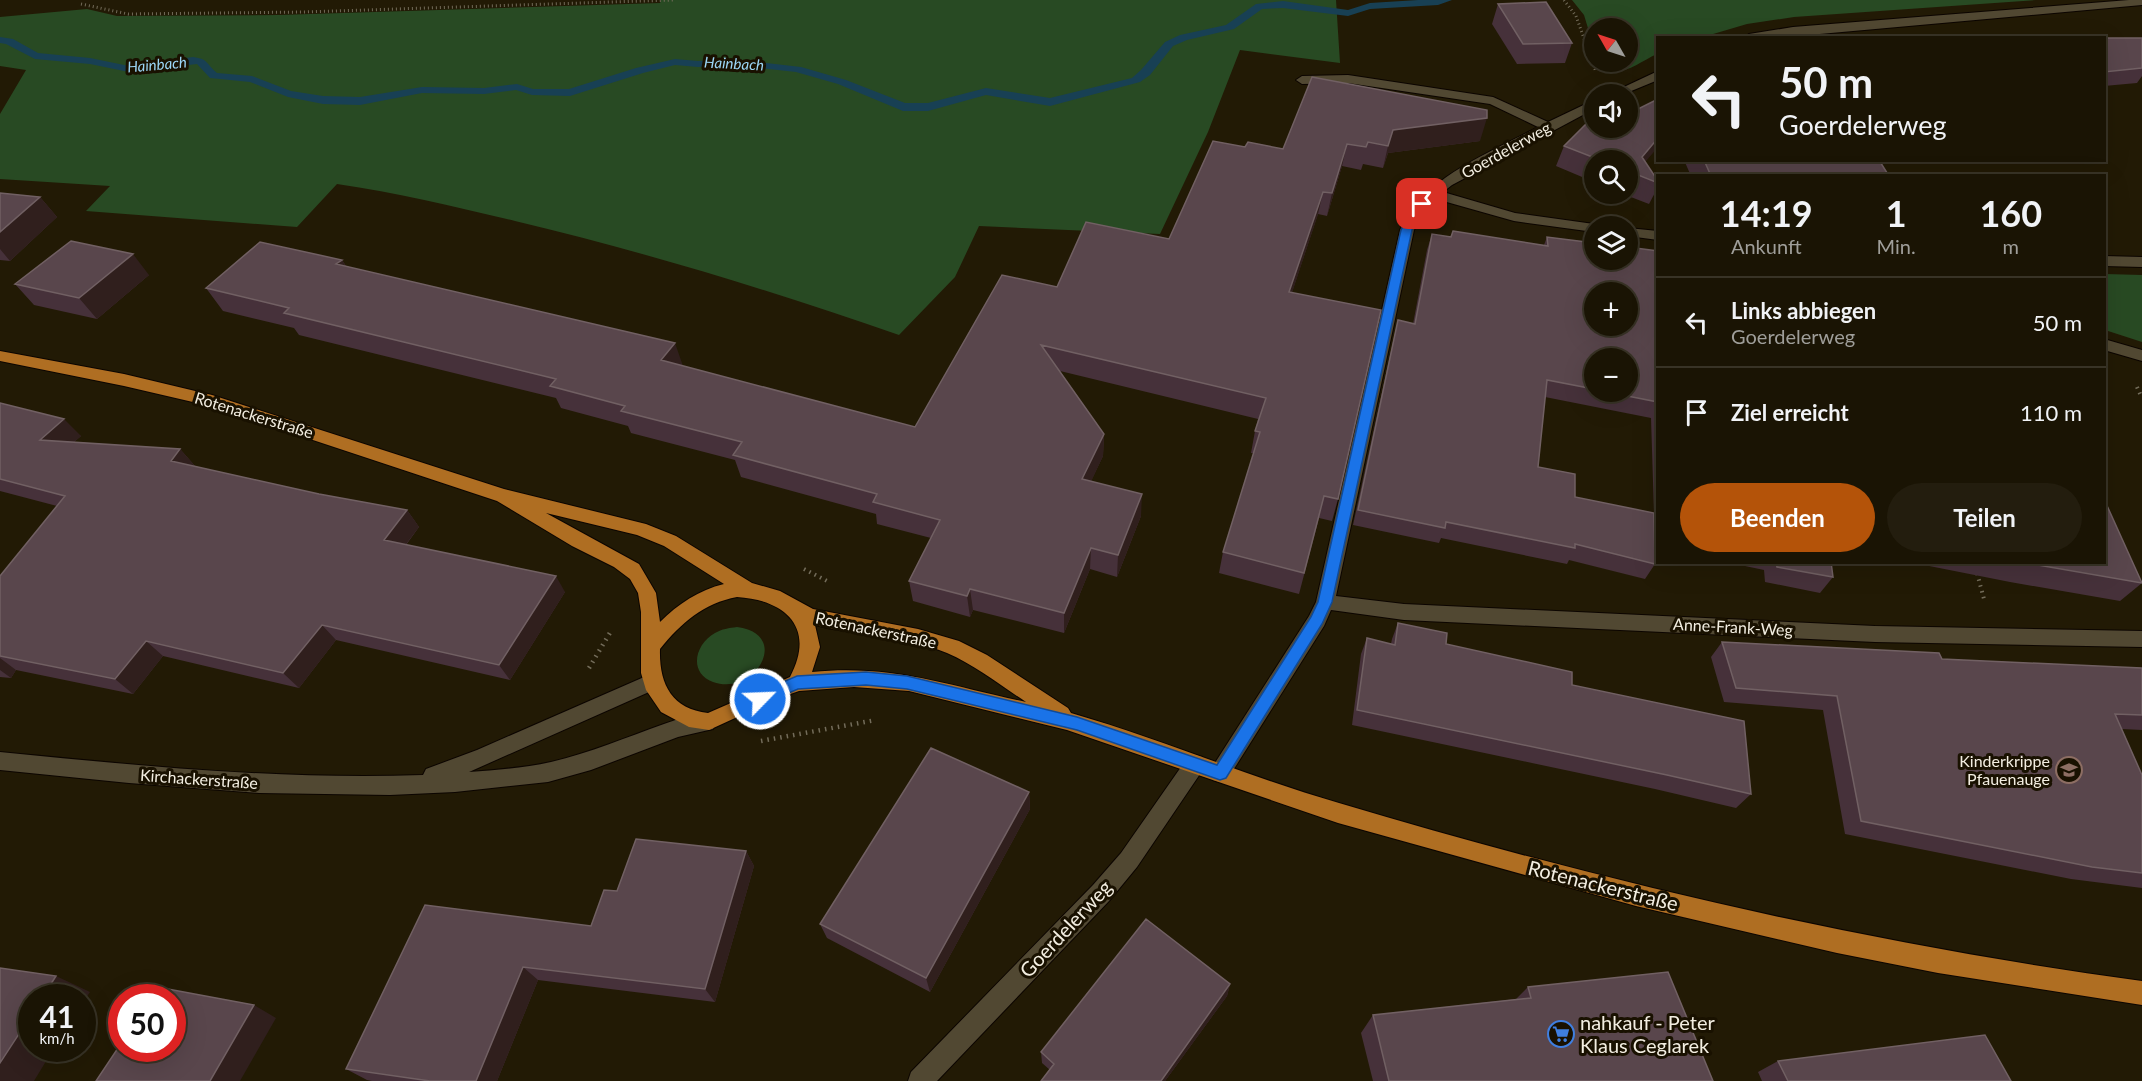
<!DOCTYPE html>
<html lang="de">
<meta charset="utf-8">
<style>
:root{--surface:#1a1404;--page:#231d0e;--text:#f1f3f6;--muted:#9f9e9a;--line:#383326;--accent:#b45309}
body{margin:0;font-family:Lato,sans-serif;background:var(--page);color:var(--text);height:100vh;display:flex;flex-direction:column;font-size:22px;white-space:nowrap}
*{box-sizing:border-box;margin:0}
p{font-size:20px;color:var(--muted)}
.icon{flex:none;width:33px;height:33px;fill:none;stroke:currentColor;stroke-width:2;stroke-linecap:round;stroke-linejoin:round}
.map{position:relative;flex:1;overflow:hidden}
.panel{position:absolute;left:1656px;top:174px;width:450px;height:390px;display:flex;flex-direction:column;background:var(--surface);border-radius:0px;box-shadow:0 6px 24px #0002,0 0 0 2px var(--line)}
.panel>*{flex:none}
.hud{position:absolute;left:1656px;top:36px;width:450px;height:126px;border-radius:0px;box-shadow:0 6px 24px #0002,0 0 0 2px var(--line);background:#1a1404;color:var(--text);overflow:hidden}
.needle{width:39px;rotate:309deg}
.buttons{position:absolute;left:1584px;top:18px;display:grid;gap:12px}
.buttons a{display:grid;place-items:center;width:54px;height:54px;border-radius:50%;background:var(--surface);box-shadow:0 6px 24px #0002,0 0 0 2px var(--line);font-size:30px}
.speed{position:absolute;left:18px;top:984px;display:flex;gap:12px;font-size:30px;font-weight:700;text-align:center}
.speed>*{display:grid;place-content:center;width:78px;height:78px;border-radius:50%;background:var(--surface);box-shadow:0 6px 24px #0002,0 0 0 2px var(--line);line-height:1}
.speed small{font-size:15px;font-weight:400}
.speed .limit{border:9px solid #d22;background:#fff;color:#111}
.pin{position:absolute;display:grid;place-items:center;width:51px;height:51px;color:#fff;margin:-26px;border-radius:12px;box-shadow:0 3px 9px #0006}
.me{position:absolute;width:66px;margin:-33px;rotate:66deg;stroke-linejoin:round;filter:drop-shadow(0 0 4px #0008)}
.turn{display:flex;align-items:center;gap:21px;height:126px;padding:0 24px;font-size:27px}
.turn .icon{width:78px;height:78px;stroke-width:2.5}
.turn b{display:block;font-size:42px;line-height:51px}
.eta{display:flex;justify-content:space-evenly;align-items:center;height:102px;text-align:center}
.eta b{font-size:36px;font-weight:700;line-height:42px}
.button{display:flex;gap:12px;margin-top:auto;padding:12px 24px}
.button a{flex:1;height:69px;border-radius:36px;background:var(--accent);color:#fff;font-size:24px;font-weight:700;line-height:69px;text-align:center}
.button a+a{background:var(--page);color:var(--text)}
ul{padding:0;list-style:none}
li{display:flex;align-items:center;gap:18px;height:90px;padding:0 24px;border-top:2px solid var(--line)}
li div{flex:1}
li b{display:block;font-size:22px}
li em{font-style:normal}
.map>svg:first-child{display:block}
</style>
<div class="map">
<svg width="2142" height="1081" viewBox="0 0 2142 1081">
<rect width="100%" height="100%" fill="#221a05"/>
<path fill="#284a23" d="M661 0H1336L1340 63 1240 50 1208 132 1160 234 979 226 955 277 899 335C773 291 645 252 515 221 456 207 398 193 337 184L297 227 86 211 110 186 0 179V114L26 70 0 66V17L87 9 117 16 279 15 660 3Z
M1572 0H2036L1794 17 1747 24 1703 37 1658 38 1657 54C1639 62 1623 78 1601 69L1599 62H1628V28H1594V48L1584 15Z
M2105 274 2142 275V342L2105 330Z
M737 627C792 634 755 697 713 682 688 673 695 644 715 633 722 629 729 628 737 627Z"/>
<g fill="none" stroke-linecap="round" stroke-linejoin="round">
<path fill="#184054" fill-rule="evenodd" d="M1418 0H1452L1438 5 1370 9 1348 16 1283 8 1262 9 1234 29 1187 40 1173 46 1150 75 1140 82 1050 106 986 95 928 111H903L838 84 796 72 733 65 698 67 675 65 643 73 570 96 532 95 516 90 484 94 422 93 360 105 323 104 288 97 250 82 210 78 197 64 129 72 90 64 35 59 6 44 0 43V37L13 39 38 53 90 58 129 66 193 57C209 59 206 64 217 73L252 76 291 91 323 96 360 97 422 87 484 88 517 84 533 89H569L636 68 675 59 698 61 733 59 801 67 846 80 905 103H928L986 88 1050 98 1132 78 1141 70 1165 42 1180 35 1226 25 1256 4 1283 1 1348 10 1370 3Z"/>
<defs>
<path id="minor" d="M2129 0H2142V5L1775 38H1743L1749 34 1793 27Z
M1658 71V80L1624 94H1609Z
M1348 75 1493 97 1548 122 1594 100V109L1452 185 1443 192 1515 213 1594 224 1600 226H1594V232L1514 221 1436 199 1421 216 1414 230 1336 596 1404 604 1875 626 2142 631V647L1875 642 1404 620 1331 610 1324 626 1227 780 1220 782 1213 780 1210 773 1213 766 1309 616 1316 602 1400 230C1425 176 1488 154 1538 127L1490 104 1348 83 1302 84 1296 80 1302 76Z
M1628 228 1658 231V240L1628 236Z
M2104 256 2142 257V267L2104 266Z
M2104 339 2142 350V361L2104 350Z
M651 674 658 676 661 682 658 688 469 772C496 770 524 768 551 762 590 753 627 737 664 724 679 719 698 711 713 717L716 723 713 729 678 737 591 770 548 782 455 792 390 795 259 793 129 783 0 770V752C141 766 282 780 423 775L426 769 477 750Z
M1195 755 1202 757 1205 764 1202 771 1137 867 1109 901 937 1081H908L911 1072 1093 885 1121 853 1188 757Z"/>
<path id="major" d="M0 351 124 374 212 395 504 489 646 524 676 536 752 583 780 591 813 609 918 629 959 641 987 655 1068 708 1071 713C1161 739 1249 777 1339 803 1603 882 1869 944 2142 981V1005L1938 973 1837 953 1636 906 1338 823 1067 730 909 691 854 687 799 691 779 698 709 730 689 727 661 712 646 690 641 673V612L638 593 630 579 614 567 572 546 497 501 210 406 124 386 0 361ZM546 513 637 535 664 546 724 584C699 590 678 604 660 622L656 593 639 564ZM737 597C786 600 816 628 790 677L708 713C671 709 659 683 660 649 681 623 704 603 737 597ZM815 625C858 636 906 636 947 653 975 665 1000 685 1026 702 949 686 893 664 812 672L820 647Z"/>
</defs>
<use href="#minor" stroke="#0c0500" stroke-width="2"/>
<use href="#major" stroke="#0c0500" stroke-width="2"/>
<path stroke="#736c5a" stroke-width="3" stroke-dasharray="1 3" stroke-linecap="butt" d="M1564 0 1576 16 1596 72
M81 4 128 14 304 12 673 0"/>
<path stroke="#736c5a" stroke-width="4" stroke-dasharray="1.5 4.5" stroke-linecap="butt" d="M2137 387 2142 398
M1974 562 1984 599
M804 569 827 581"/>
<path stroke="#736c5a" stroke-width="4.5" stroke-dasharray="1.5 5" stroke-linecap="butt" d="M589 668 611 631
M761 741 876 720"/>
<use href="#minor" fill="#514832" fill-rule="evenodd"/>
<use href="#major" fill="#af6e22" fill-rule="evenodd"/>
</g>
<path fill="#46313a" fill-rule="evenodd" d="M1498 4 1572 43 1565 63 1517 64 1492 24Z
M2104 38H2142V76L2137 83 2104 86Z
M1312 77 1480 141 1388 153 1383 168 1363 164 1361 170 1342 166 1327 216 1318 214 1292 292 1338 499 1332 521 1319 518 1299 594 1219 573 1223 552 1254 453H1251L1255 431 1258 419 1060 371 1104 434 1103 456 1091 481 1141 516 1117 577 1090 569 1064 633 973 610 970 617 913 601 909 581 931 538 877 524 876 514 741 477 735 460 631 433 628 426 561 408 556 398 299 335 294 328 223 311 206 288 342 260 346 266 683 366 915 427 1057 287 1169 239 1245 147 1283 149Z
M1564 146 1645 162 1658 181V187L1649 204 1623 194H1628V160H1594V182L1556 166Z
M1684 160H1879L1889 176H1691Z
M0 193 40 197 57 217 10 261 0 260Z
M1432 234 1451 237 1544 245 1547 237 1658 251V548L1655 547V564L1645 579 1569 560 1567 564 1441 538 1439 543 1353 525 1394 337 1398 320 1413 324 1427 250ZM1594 358 1628 392H1594ZM1545 397 1651 418 1654 513 1575 497 1538 467Z
M149 275 97 319 34 305 15 284Z
M0 403 81 436 74 442 180 449 195 466H194L319 494 407 510 419 527 406 545 565 592 510 680 336 640 299 688 163 656 133 694 16 670 11 678 0 677V576L57 506 0 491Z
M1726 562H1831L1833 577 1820 593 1765 582 1764 570Z
M1909 562H2104L2142 583 2120 601 2010 582Z
M1398 623 1446 644 1572 685 1751 794 1736 808 1655 789 1352 725 1361 654 1367 638 1391 644 1392 639Z
M1722 642 1942 659 2142 668V730L2122 729 2142 775V888L2071 879 1845 834 1823 710 1724 702 1711 657Z
M1029 792 1030 809 930 992 827 938 820 924Z
M746 851 754 866 715 1002 538 980 497 1081H372L367 1080 346 1069 591 926 617 891Z
M1230 984 1227 996 1165 1081H1041L1050 1070 1042 1063 1041 1052Z
M1528 987 1713 1081H1373L1361 1033 1373 1015 1516 999Z
M1778 1061 2011 1081H1762L1758 1072Z"/>
<path fill="#301f1d" d="M1487 118 1480 141 1388 153 1383 168 1388 146 1393 130Z
M1658 138V147L1635 174 1642 157Z
M1347 144 1342 166 1327 216 1332 193Z
M1323 192 1318 214 1285 314 1289 292Z
M40 197 57 217 10 261 0 249V232Z
M133 254 149 275 97 319 79 298Z
M342 260 356 282 336 264Z
M675 343 683 366 661 360Z
M64 419 81 436 57 457 40 440Z
M1104 434 1103 456 1082 501V479Z
M180 449 195 466 186 478 171 461Z
M1142 494 1141 516 1117 577 1118 555Z
M407 510 419 527 397 556 384 540Z
M1091 548 1090 569 1064 633V613Z
M556 576 565 592 510 680 499 665Z
M970 589 973 610 970 617 967 596Z
M322 625 336 640 299 688 283 673Z
M146 641 163 656 133 694 115 679Z
M0 658 16 670 11 678 0 670Z
M1029 792 1030 809 930 992 926 978Z
M746 851 754 866 715 1002 705 989Z
M523 967 538 980 497 1081H476Z
M56 976 90 992 82 1004V998H42Z
M1230 984 1227 996 1165 1081H1161Z
M254 1005 276 1018 240 1081H210Z
M32 1014V1048H54L34 1081H0V1063Z"/>
<path fill="#59464c" stroke="#716063" stroke-width="1.5" fill-rule="evenodd" d="M1546 2 1572 43 1523 44 1498 4Z
M2104 38H2142V68L2104 72Z
M1312 77 1487 110V118L1393 130 1388 146 1368 142 1366 147 1347 144 1332 193 1323 192 1289 292 1381 310 1338 499 1324 496 1304 573 1223 552 1260 432 1255 431 1266 398 1041 345 1104 434 1082 479 1142 494 1118 555 1091 548 1064 613 970 589 967 596 909 581 940 520 873 502 877 494 733 455 742 442 621 411 625 406 550 386 556 379 284 313 289 308 206 288 260 242 342 260 336 264 675 343 661 360 915 427 1002 275 1057 287 1086 222 1169 239 1213 141 1245 147 1248 142 1283 149Z
M1658 99V138L1642 157 1658 181V183L1628 171V160H1600L1564 146 1594 116V128H1628V114Z
M1704 160H1879L1889 176H1711Z
M0 193 40 197 0 232Z
M1453 231 1548 246 1547 237 1594 243V260H1628V247L1658 251V402L1607 392H1628V358H1594V389L1547 380 1538 467 1575 474V497L1654 513 1655 564 1575 544V548L1446 522 1445 528 1358 510 1398 320 1415 324 1432 234 1451 237ZM1594 292H1628V326H1594Z
M71 241 133 254 79 298 15 284Z
M0 403 64 419 40 440 180 449 171 461 319 494 407 510 384 540 556 576 499 665 322 625 283 673 146 641 115 679 0 656V576L65 496 0 479Z
M2104 499 2142 583 2020 562H2104Z
M1776 562H1831L1833 577 1777 567Z
M1398 623 1447 633 1446 644 1572 672V685L1744 721 1751 794 1667 775 1357 710 1367 638 1395 645Z
M1722 642 1939 653 1942 659 2142 668V715L2115 714 2142 775V873L2092 867 1861 821 1837 696 1736 688Z
M931 748 1029 792 926 978 820 924Z
M636 839 746 851 705 989 523 967 476 1081H430L346 1069 425 905 591 926 604 890 617 891Z
M1146 919 1230 984 1161 1081H1041L1054 1064 1041 1052Z
M0 968 56 976 42 998H32V1014L0 1063Z
M1668 972 1713 1081H1389L1373 1015 1531 998 1528 987Z
M157 987 254 1005 210 1081H96L122 1042V1048H172V998H150Z
M1985 1035 2011 1081H1788L1778 1061Z"/>
<path fill="#1a73e8" stroke="#114b97" stroke-width="1.5" d="M1422 201 1427 204 1418 216 1412 230 1332 602 1322 624 1226 778 1220 780 1077 730 907 689 866 685 798 689 760 705 755 703 753 699 755 694 797 676 866 672 907 676 1077 717 1217 765 1311 617 1318 602 1401 230C1406 219 1411 206 1422 201Z"/>
<defs>
<symbol id="school-ring" viewBox="-11 -11 22 22"><circle r="9.5" fill="#191100" stroke="#8d6e63" stroke-width="1.5"/><path d="M0-5L7-2L0 1L-7-2ZM-4 1L0 2.5L4 1V4Q0 6-4 4Z" fill="#8d6e63"/></symbol>
<symbol id="supermarket-ring" viewBox="-11 -11 22 22"><circle r="9.5" fill="#191100" stroke="#3f7fe0" stroke-width="1.5"/><path d="M-6-5.5h2.5l.6 2H6L4.5 2H-2.5L-4.4-4H-6ZM-1.5 3.2a1.3 1.3 0 1 0 .1 0ZM3 3.2a1.3 1.3 0 1 0 .1 0Z" fill="#3f7fe0"/></symbol>
</defs>
<g fill-rule="evenodd">
<use href="#school-ring" x="2054" y="755" width="30" height="30"/>
<use href="#supermarket-ring" x="1546" y="1019" width="30" height="30"/>
</g>
<g text-anchor="middle" stroke-width="6" stroke-linejoin="round" paint-order="stroke">
<g font-size="15" font-style="italic" fill="#9cd6f6" stroke="#191100">
<text transform="translate(734 64) rotate(3)" y="5">Hainbach</text>
<text transform="translate(157 65) rotate(-5)" y="5">Hainbach</text>
</g>
<g font-size="16" fill="#f3eee1" stroke="#191100">
<text transform="translate(1506 150) rotate(-29)" y="6">Goerdelerweg</text>
<text transform="translate(254 415) rotate(17)" y="6">Rotenackerstraße</text>
<text transform="translate(1733 627) rotate(3)" y="6">Anne-Frank-Weg</text>
<text transform="translate(876 630) rotate(12)" y="6">Rotenackerstraße</text>
<text transform="translate(199 779) rotate(4)" y="6">Kirchackerstraße</text>
</g>
<g font-size="16" fill="#f3eee1" stroke="#191100" text-anchor="end">
<text x="2050" y="767">Kinderkrippe<tspan x="2050" dy="18">Pfauenauge</tspan></text>
</g>
<g font-size="20" fill="#f3eee1" stroke="#191100">
<text transform="translate(1603 886) rotate(14)" y="7">Rotenackerstraße</text>
<text transform="translate(1066 929) rotate(-47)" y="7">Goerdelerweg</text>
</g>
<g font-size="20" fill="#f3eee1" stroke="#191100" text-anchor="start">
<text x="1580" y="1030">nahkauf - Peter<tspan x="1580" dy="23">Klaus Ceglarek</tspan></text>
</g>
</g>
</svg>
<div class="buttons">
<a><svg class="needle" viewBox="-14 -14 28 28"><path d="M0-13l5 13h-10z" fill="#e53935"/><path d="M0 13l5-13h-10z" fill="#9f9e9a"/></svg></a>
<a><svg class="icon" aria-label="sound" viewBox="0 0 24 24"><path d="M4 9h4l5-4v14l-5-4H4zM17 9q2 3 0 6"/></svg></a>
<a><svg class="icon" aria-label="search" viewBox="0 0 24 24"><circle cx="10" cy="10" r="6"/><path d="M15 15l6 6"/></svg></a>
<a><svg class="icon" aria-label="layers" viewBox="0 0 24 24"><path d="M12 4l9 5-9 5-9-5zM3 14l9 5 9-5"/></svg></a>
<a>+</a>
<a>−</a>
</div>
<div class="speed"><div>41<small>km/h</small></div><div class="limit">50</div></div>
<div class="pin" style="left:1422px;top:204px;background:#d93025"><svg class="icon" aria-label="arrive" viewBox="0 0 24 24"><path d="M6 21V4h12l-3 4 3 4H6"/></svg></div>
<svg class="me" style="left:760px;top:699px" viewBox="-20 -20 40 40"><circle r="17" fill="#1a73e8" stroke="#fff" stroke-width="3"/><path d="M0-11L8 9 0 5-8 9z" fill="#fff"/></svg>
<div class="hud">
<div class="turn"><svg class="icon" aria-label="left" viewBox="0 0 24 24"><path d="M17 20v-9H6M10 6l-5 5 5 5"/></svg><div><b>50 m</b>Goerdelerweg</div></div>
</div>
<section class="panel">
<div class="eta">
<div><b>14:19</b><p>Ankunft</p></div>
<div><b>1</b><p>Min.</p></div>
<div><b>160</b><p>m</p></div>
</div>
<ul>
<li><svg class="icon" aria-label="left" viewBox="0 0 24 24"><path d="M17 20v-9H6M10 6l-5 5 5 5"/></svg><div><b>Links abbiegen</b><p>Goerdelerweg</p></div><em>50 m</em></li>
<li><svg class="icon" aria-label="arrive" viewBox="0 0 24 24"><path d="M6 21V4h12l-3 4 3 4H6"/></svg><div><b>Ziel erreicht</b></div><em>110 m</em></li>
</ul>
<div class="button"><a>Beenden</a><a>Teilen</a></div>
</section>
</div>
